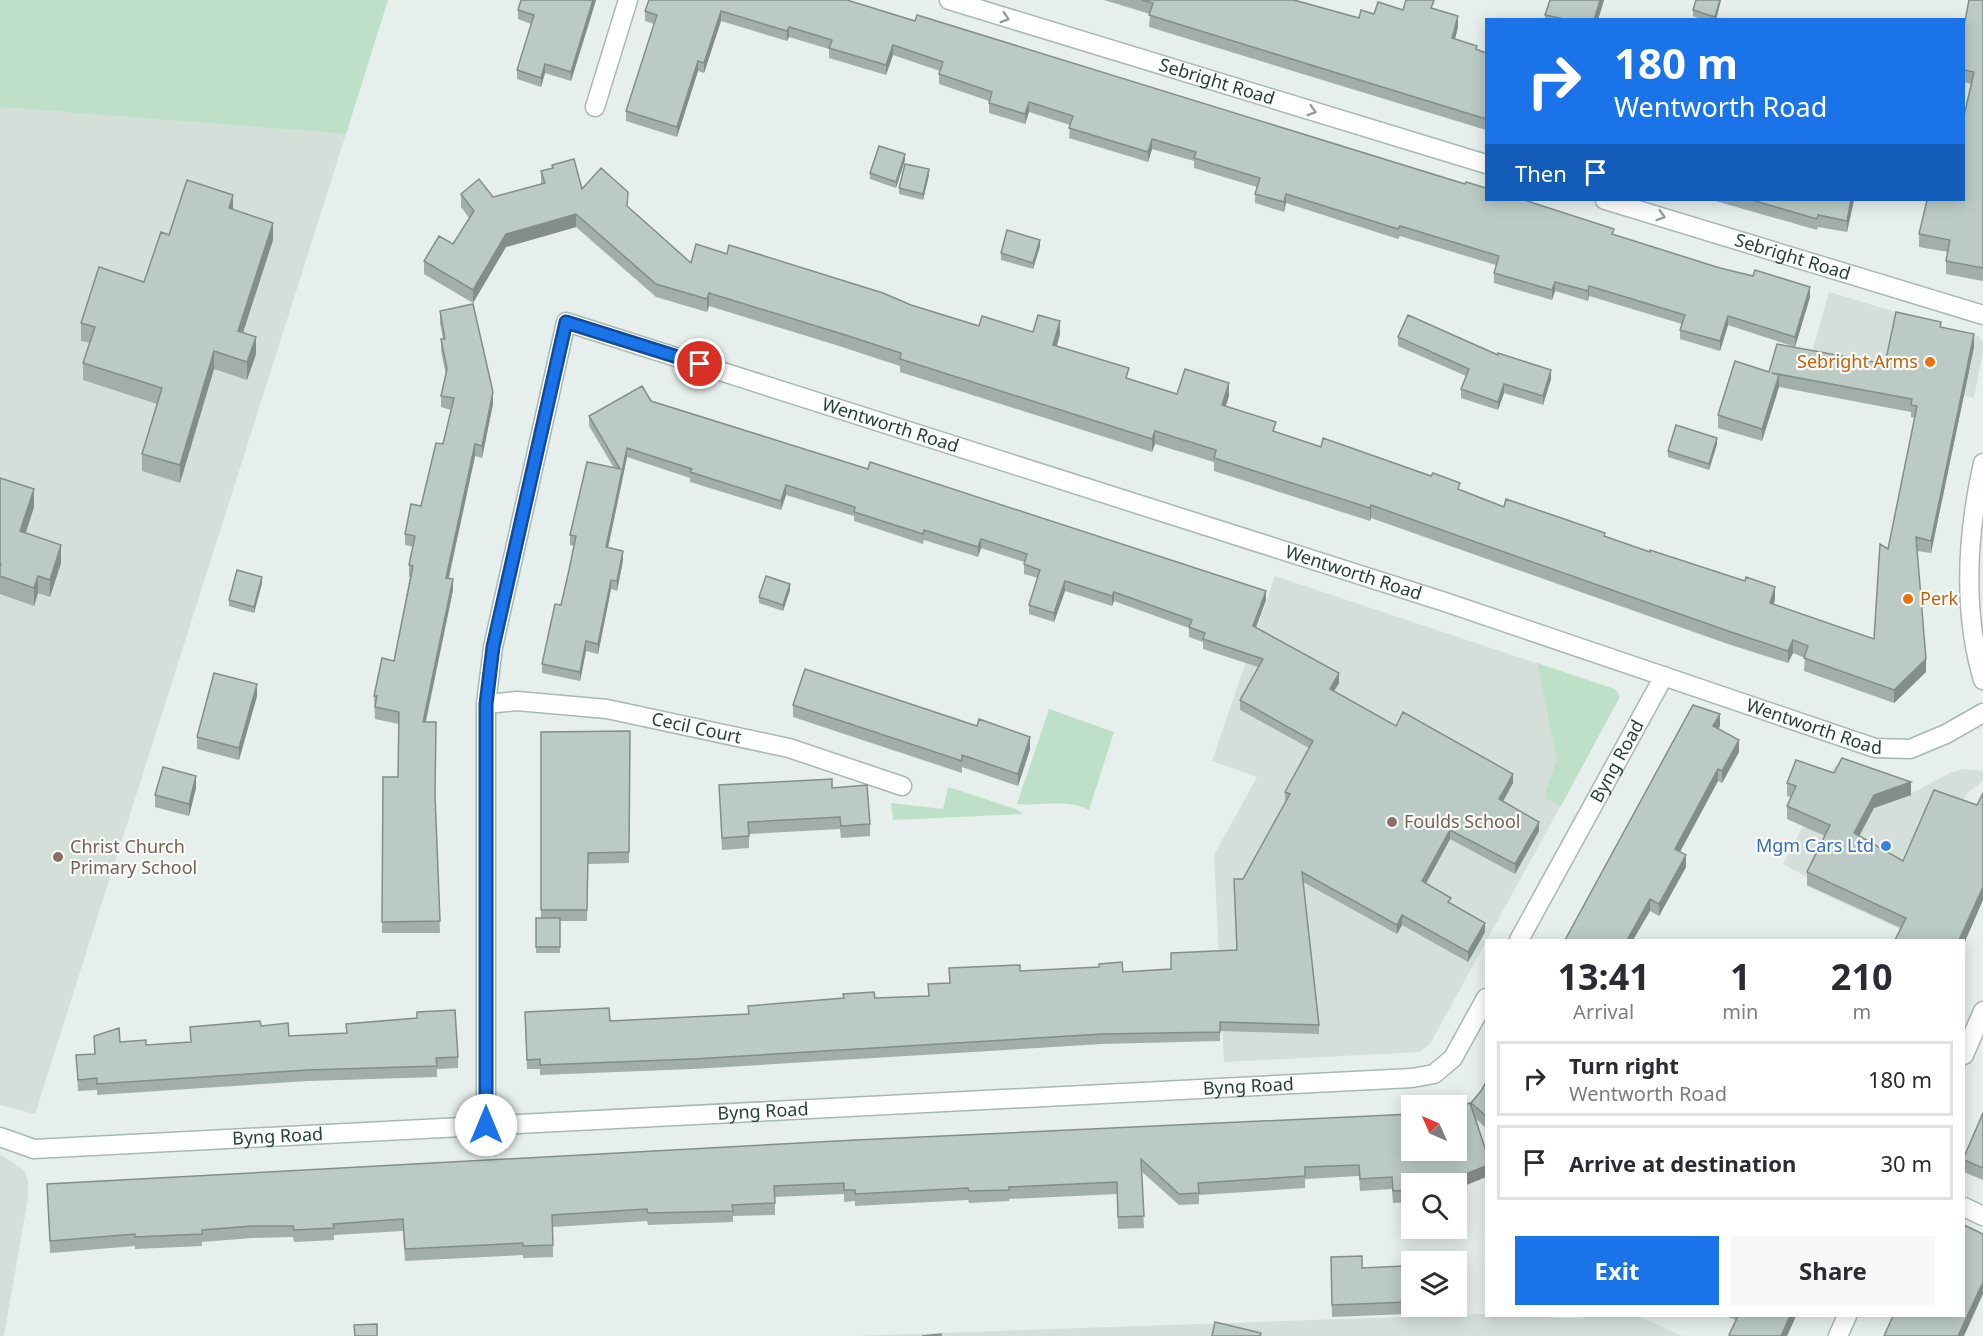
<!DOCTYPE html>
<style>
:root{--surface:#fff;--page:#f7f7f7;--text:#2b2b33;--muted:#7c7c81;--line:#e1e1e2;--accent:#1a73e8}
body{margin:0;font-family:"Noto Sans",sans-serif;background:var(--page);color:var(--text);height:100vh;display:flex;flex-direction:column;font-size:22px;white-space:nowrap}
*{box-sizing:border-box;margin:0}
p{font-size:20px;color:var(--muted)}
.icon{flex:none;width:33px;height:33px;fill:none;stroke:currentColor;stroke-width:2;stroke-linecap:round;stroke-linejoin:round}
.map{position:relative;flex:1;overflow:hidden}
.panel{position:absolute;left:1485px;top:939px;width:480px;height:378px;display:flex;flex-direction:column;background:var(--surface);border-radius:0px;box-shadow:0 3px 15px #0003}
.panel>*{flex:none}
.top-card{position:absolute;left:1485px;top:18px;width:480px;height:183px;border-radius:0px;box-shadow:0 3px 15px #0003;background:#1a73e8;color:#fff;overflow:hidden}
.needle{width:39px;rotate:315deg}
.buttons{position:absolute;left:1401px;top:1095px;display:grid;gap:12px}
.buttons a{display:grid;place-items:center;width:66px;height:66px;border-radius:0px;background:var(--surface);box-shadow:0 3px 15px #0003;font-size:30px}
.pin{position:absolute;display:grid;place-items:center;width:51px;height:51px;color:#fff;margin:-26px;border:3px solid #fff;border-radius:50%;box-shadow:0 2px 6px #0007}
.me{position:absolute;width:66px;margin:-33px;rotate:0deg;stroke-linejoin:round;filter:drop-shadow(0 0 4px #0008)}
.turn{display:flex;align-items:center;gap:21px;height:126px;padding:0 30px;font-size:27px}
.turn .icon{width:78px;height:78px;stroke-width:2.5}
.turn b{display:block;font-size:42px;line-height:51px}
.then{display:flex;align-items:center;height:57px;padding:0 30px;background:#0003;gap:12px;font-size:22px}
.eta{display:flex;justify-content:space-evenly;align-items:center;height:102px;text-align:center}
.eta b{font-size:36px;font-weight:700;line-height:42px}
.cta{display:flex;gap:12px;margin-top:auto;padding:12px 30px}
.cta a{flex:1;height:69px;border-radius:0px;background:var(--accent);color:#fff;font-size:24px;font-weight:700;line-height:69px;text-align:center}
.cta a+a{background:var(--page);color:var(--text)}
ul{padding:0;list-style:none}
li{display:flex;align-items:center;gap:18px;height:75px;margin:0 12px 9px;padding:0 18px;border:3px solid var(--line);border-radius:0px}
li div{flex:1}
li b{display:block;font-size:22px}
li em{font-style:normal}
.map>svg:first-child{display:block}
</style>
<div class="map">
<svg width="1983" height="1336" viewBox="0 0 1983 1336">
<rect width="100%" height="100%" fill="#e6efeb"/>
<path fill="#d4dfda" d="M0 107 346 134 35 1114 0 1105Z
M1829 292 1979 337 1983 343V351L1974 398 1809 363Z
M1275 576 1614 689 1619 693V699L1430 1044 1420 1052 1224 1062 1214 855 1257 777 1212 761Z
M1835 765 1912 793 1950 773 1964 769 1983 771V780L1966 795 1906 932 1806 886 1809 878 1783 864Z
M0 1154 24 1170 28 1181V1198L4 1336H0Z
M1486 1314 1582 1319 1586 1316H1638L1682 1336H854Z"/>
<path fill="#bfe0c8" d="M0 0H388L346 134 0 107Z
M1537 663 1614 689 1620 696 1561 806 1544 798 1557 759Z
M1049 709 1114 732 1089 810C1067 799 1041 806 1017 804Z
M948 787 1016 809 1023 814 893 820 891 803 943 809Z"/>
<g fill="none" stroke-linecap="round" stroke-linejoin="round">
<defs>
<g id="street">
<path id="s1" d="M949 0 1486 164"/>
<path d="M595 107 628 0"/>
<path id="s2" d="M1605 200 1983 315"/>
<path d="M1983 463C1967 535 1962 609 1983 680"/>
<path id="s3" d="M486 704 517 701 607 709 789 748 902 786"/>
<path id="s4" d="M1519 940 1664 676"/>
<path d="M1964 1055 1983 1011"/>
<path id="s5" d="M486 1125V704L493 647 566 322 1445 602 1875 748 1910 749 1946 734 1983 713"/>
<path id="s6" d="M0 1137 34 1149 1412 1078 1434 1074 1453 1058 1486 998"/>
<path d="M1964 1207 1983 1216"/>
<path d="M1838 1336 1847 1316"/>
</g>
</defs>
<use href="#street" stroke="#a8b8b2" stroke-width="21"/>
<use href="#street" stroke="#fff" stroke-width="18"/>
</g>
<path fill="#a1aea9" d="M521 0H596L571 81 545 73 541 87 517 79V70L531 24 518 19V10Z
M847 0 1614 235 1810 297 1795 347 1728 325 1720 351 1680 339V330L1682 324 1589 296 1588 301 1555 291 1552 300 1494 283V273L1496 265 1400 236 1398 239 1286 203 1284 212 1255 203V194L1257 187 1194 168V161L1152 149 1148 162 1069 138 1070 125 1029 112 1025 124 989 113V101L939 84V74L940 71 893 55 886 75 829 58V49L789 37 787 41 721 21 704 73 698 71 677 137 626 121V111L654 24 645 21V11Z
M1104 0H1296L1359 18 1374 14 1403 10 1434 8 1458 27 1455 39 1477 50 1486 53V130L1149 27 1150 14Z
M1550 0H1604L1598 20H1545V15Z
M1721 0 1716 20H1703L1693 16V10Z
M1983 0V281L1946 274V261L1948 252 1919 247V234L1964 200 1971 84 1964 82V26Z
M905 160 896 188 870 179V173Z
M552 165 582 189 628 208 691 263 727 254 911 305 979 326 1033 332 1060 334 1057 346 1129 379 1177 394 1229 396 1226 406 1276 432 1460 490 1504 507 1605 537 1775 599 1774 604 1874 639 1888 549 1915 418 1911 417V412L1779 387 1762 441 1718 428V415L1769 372 1885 364 1941 327 1974 347 1931 553 1917 551 1926 672 1894 703 1804 671 1805 658 1793 653 1788 663 1728 644 1371 518 1370 521 1214 471V462L1155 444 1152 452 900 372V366L839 346 709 306 707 312 656 297 576 227 506 247 473 303 424 274V261L453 244 469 218 461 207V194L493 197 541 184V171L552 168Z
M929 175 923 200 899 194V188Z
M1712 200H1854L1847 232 1818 227 1817 230Z
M233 210 273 240 243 332 256 354 247 380 214 369 180 483 142 471V454L157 404 83 380V363L90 343 81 341V323L144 282 169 235Z
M1040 246 1033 269 1001 260V253Z
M440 311 493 404 482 458 475 456 449 578 453 590 426 722 435 798 440 933H382L383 777H398L399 724 375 719 374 696 394 661 410 577H409V565L413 547 405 545V534L421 506 443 444 451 410 441 407V396L446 375 441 351V339H443L440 323Z
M1398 337 1498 355 1551 379 1543 405 1504 393 1498 410 1461 398V389L1466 376 1398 346Z
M651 401 1266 600 1256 628 1339 683 1334 691 1396 726 1513 783 1503 801 1539 831 1515 874 1450 839 1426 883 1485 932 1468 962 1402 925 1397 934 1303 882 1319 1025V1034L1220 1031V1041L1102 1044 693 1069 540 1075V1069H527L525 1022 610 1021 748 1014V1006L875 998 929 996 928 984 949 983V968L1020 971 1123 972 1171 969V953L1236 950 1243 879 1286 802 1285 801V792L1309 748 1240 710V700L1258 667 1203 649V642L1189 637V628L1114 601 1112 606 1065 591 1054 622 1029 614V605L1038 578 1024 574V562L981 548 978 557 924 540 923 544 854 521V516L786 495 781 510 690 482V478L627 457 608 548 623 560 617 591 611 589 598 654 586 651 580 681 542 673V664L561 605 574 546 570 545V535L614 468 589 426V416Z
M1717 444 1709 470 1668 457V451Z
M0 478 34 507 26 533 61 563 50 597 38 593 34 606 0 594Z
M262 583 254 613 229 606V600Z
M790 590 783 611 759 603V597Z
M257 696 239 760 197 749V737Z
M793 705 1030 749 1018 786 962 767V773L793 717Z
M1720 726 1718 729 1739 752 1722 783 1718 781 1680 852 1686 867 1659 916 1650 911 1633 940H1565Z
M630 731 629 863 588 864 587 921H560V953H536V918H541V732Z
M1834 773 1911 795 1874 808 1859 836 1903 861 1983 900 1901 928 1807 885V872L1825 836 1787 819V806L1791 797 1787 796V783Z
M719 785 832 788 870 824V836L841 838 840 829 749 834V848L722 850Z
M196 788 189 816 155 807V795Z
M346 1024 458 1057V1068L437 1069V1077L308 1081 97 1095V1090L78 1091 76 1055 94 1054V1036L120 1042 146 1045 191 1042 190 1027 261 1026 289 1036 346 1033Z
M1486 1082V1128L1476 1119 1486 1151V1177L1456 1189 1412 1184V1202L1393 1203 1392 1189 1360 1191 1359 1176 1305 1179V1188L1199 1195V1204L1179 1205 1141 1171 1144 1228 1118 1229 1117 1194 1009 1199V1201L969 1203 968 1200 855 1206V1201L844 1202V1194L775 1197V1215L733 1216V1222L648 1225 647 1221 553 1227V1257L523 1258V1255L405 1261 403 1231 334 1235V1240L294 1242 293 1237 252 1238 202 1242V1246L135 1249V1246L50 1253 47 1184 1412 1150 1471 1105V1103L1481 1091Z
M1983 1113V1180L1964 1172V1157Z
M1362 1268 1407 1302V1314L1332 1317 1331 1269Z
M1728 1316H1796L1787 1336H1729L1736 1320 1728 1317Z"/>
<path fill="#838d89" d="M593 0H596L571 81V72Z
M1600 0H1604L1598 20H1594Z
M1720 0H1721L1716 20H1715Z
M721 11V21L704 73V63Z
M1458 16V27L1452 50V38Z
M789 27V37L787 41V31Z
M893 45V55L886 75V65Z
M698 61V71L677 137V127Z
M545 64V73L541 87V78Z
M1029 102V112L1025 124V114Z
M1152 139V149L1148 162V152Z
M905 154V160L896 188V182Z
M929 169V175L923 200V194Z
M1286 194V203L1284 212V202Z
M233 195V212L229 208Z
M1851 200H1854L1847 232V221Z
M576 214V227L506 247 473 303V290L506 234Z
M273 223V240L238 348V331Z
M1040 240V246L1033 269V263Z
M1555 282V291L1552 300V290Z
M1589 286V296L1588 301V291Z
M1810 287V297L1795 347V337Z
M709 293V306L707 312V299Z
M1728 316V325L1720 351V341Z
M1060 321V334L1053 357V345Z
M1974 334V347L1931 553V541Z
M256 337V354L247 380V362Z
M214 351V369L180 483V465Z
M1551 370V379L1543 405V396Z
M1779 375V387L1762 441V429Z
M1229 383V396L1222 417V405Z
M1504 384V393L1498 410V402Z
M493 392V404L482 458V446Z
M1155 431V444L1152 452V439Z
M1717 438V444L1709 470V464Z
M475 444V456L446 589V578Z
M627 448V457L606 557V547Z
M786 485V495L781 510V501Z
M34 489V507L20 549V531Z
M1371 505V518L1370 521V508Z
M981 539V548L978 557V547Z
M61 545V563L50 597V580Z
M623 551V560L617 591V581Z
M38 576V593L34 606V588Z
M262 577V583L254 613V607Z
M453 579V590L423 733V722Z
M611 580V589L598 654V644Z
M1065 581V591L1054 622V613Z
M790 584V590L783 611V605Z
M1775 587V599L1770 616V603Z
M1266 591V600L1253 635V626Z
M1114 592V601L1112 606V596Z
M1793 640V653L1788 663V651Z
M586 641V651L580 681V672Z
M1926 659V672L1894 703V690Z
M1339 673V683L1330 698V689Z
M257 684V696L239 760V748Z
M1720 714V726L1713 738V726Z
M1030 737V749L1018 786V774Z
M1739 740V752L1722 783V771Z
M1718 769V781L1675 861V849Z
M1513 774V783L1499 809V799Z
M196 776V788L189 816V804Z
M1911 782V795L1874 808 1854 846V833L1874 795Z
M1539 822V831L1515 874V864Z
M1450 830V839L1422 891V881Z
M1686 855V867L1659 916V904Z
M1983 887V900L1964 944V940H1959Z
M1650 899V911L1633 940H1627Z
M1402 915V925L1397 934V925Z
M1485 923V932L1468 962V952Z
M1486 1166V1177L1456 1189V1184H1439Z
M1983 1282V1294L1964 1336H1958Z
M1790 1316H1796L1787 1336H1781Z"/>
<path fill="#bbcac4" stroke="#838d89" stroke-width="1.5" d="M521 0H593L571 72 545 64 541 78 517 70 534 15 518 10Z
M649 0H847L915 21 917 15 1465 184 1466 182 1486 188V200H1524L1614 229 1612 234 1720 268 1753 276 1755 270 1810 287 1795 337 1728 316 1720 341 1680 330 1685 315 1589 286 1588 291 1555 282 1552 290 1494 273 1499 256 1400 226 1398 229 1286 194 1284 202 1255 194 1260 178 1194 158 1196 152 1152 139 1148 152 1069 128 1073 116 1029 102 1025 114 989 103 992 92 939 74 943 62 893 45 886 65 829 48 832 40 789 27 787 31 721 11 704 63 698 61 677 127 626 111 657 15 645 11Z
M1142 0H1294L1359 18 1361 10 1374 14 1378 2 1403 10 1406 0H1431L1434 1 1431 8 1458 16 1452 38 1477 46 1476 49 1486 53V119L1149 15 1153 3Z
M1550 0H1600L1594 20H1569L1545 15Z
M1696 0H1720L1715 17 1693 10Z
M1969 0H1983V268L1946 261 1950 240 1919 234 1927 200H1964V116L1974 72 1964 70V26Z
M879 146 905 154 896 182 870 173Z
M574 159 582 189 601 168 628 192 627 206 691 263 696 244 727 254 729 245 883 293 911 305 979 326 982 316 1033 332 1038 315 1060 321 1053 345 1129 368 1126 378 1177 394 1185 369 1229 383 1222 405 1276 422 1273 431 1321 447 1323 438 1431 476 1433 473 1460 483 1458 489 1504 507 1506 499 1605 533 1604 536 1650 552V550L1745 581 1746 577 1775 587 1770 603 1874 639 1880 544 1888 549 1917 406 1911 405 1912 399 1772 373 1779 375 1762 429 1718 415 1735 361 1769 372 1777 344 1885 364 1896 312 1941 322 1940 327 1974 334 1931 541 1916 537 1926 659 1894 690 1804 658 1808 646 1793 640 1788 651 1728 631 1371 505 1370 508 1214 458 1216 450 1155 431 1152 439 900 359 901 353 839 333 709 293 707 299 656 284 576 214 506 234 473 290 424 261 439 236 453 244 474 211 461 194 479 179 493 197 545 183 541 171 553 168 552 165Z
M905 164 929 169 923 194 899 188Z
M187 180 233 195 229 208 273 223 238 331 256 337 247 362 214 351 180 465 142 454 162 388 83 363 95 327 81 323 99 267 144 282 161 232 169 235Z
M1752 200H1851L1847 221 1818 215 1817 219Z
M1007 230 1040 240 1033 263 1001 253Z
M473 304 493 392 482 446 475 444 446 578 453 579 423 722H436L435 795 440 921 382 922 383 777H398L399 712 375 707 377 696H374L382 658 394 661 413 566 409 565 415 536 405 534 411 504 421 506 436 443 443 444 454 398 441 396 447 369 441 339H445L440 311Z
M1408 315 1498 355V353L1551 370 1543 396 1504 384 1498 402 1461 389 1469 369 1398 337Z
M642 386 651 401 868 469 870 462 1266 591 1253 626 1339 673 1330 689 1396 726 1403 712 1513 774 1499 799 1539 822 1515 864 1450 830 1422 881 1451 898 1448 902 1485 923 1468 952 1402 915 1397 925 1302 872 1319 1025 1220 1022V1032L1102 1034 693 1059 540 1065V1059L527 1060 525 1012 609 1008 610 1021 749 1014 748 1006 844 998 843 994 874 992 875 998 929 996 928 984 950 983 949 968 1020 965V971L1099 967V964L1122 962 1123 972 1171 969V953L1237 950 1234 879H1243L1290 794 1285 792 1313 741 1240 700 1263 659 1203 639 1205 633 1189 627 1192 620 1114 592 1112 596 1065 581 1054 613 1029 605 1040 570 1024 564 1027 554 981 539 978 547 924 530 923 534 854 512 855 507 786 485 781 501 690 472 692 469 627 448 606 547 623 551 617 581 611 580 598 644 586 641 580 672 542 664 555 604 561 605 569 570 576 536 570 535 587 462 620 469 589 416Z
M1676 425 1717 438 1709 464 1668 451Z
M0 478 34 489 20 531 61 545 50 580 38 576 34 588 0 576V567L1 564H0Z
M237 570 262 577 254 607 229 600Z
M766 576 790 584 783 605 759 597Z
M805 669 977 726 979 719 1030 737 1018 774 962 755V761L793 705Z
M214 673 257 684 239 748 197 737Z
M1693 705 1720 714 1713 726 1739 740 1722 771 1718 769 1675 849 1686 855 1659 904 1650 899 1627 940H1565Z
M630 731 629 852 588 853 587 910H541V732Z
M1842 758 1911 782 1874 795 1854 833 1903 861 1934 790 1977 805 1983 793V887L1959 940H1895L1906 918 1807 872 1830 825 1787 806 1796 786 1787 783 1796 760 1834 773Z
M163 767 196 776 189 804 155 795Z
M832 779V788L867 785 870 824 841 826 840 817 748 822 749 836 722 838 719 785Z
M536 918H560V947H536Z
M455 1010 458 1057 436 1058 437 1066 308 1070 97 1084V1078L78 1080 76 1055 95 1054 94 1036 119 1028 120 1042 146 1040V1045L191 1042 190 1027 260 1021 261 1026 288 1023 289 1036 347 1033 346 1024 417 1018V1012Z
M1486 1082V1116L1471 1103 1481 1091Z
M1470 1103 1486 1151V1166L1439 1184H1412V1190L1393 1191 1392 1177 1360 1179 1359 1165 1305 1167V1176L1198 1183 1199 1193 1179 1194 1141 1159 1144 1216 1118 1217 1117 1182 1009 1187V1190L969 1191 968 1188 855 1194V1190H844V1183L774 1186 775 1203 732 1205 733 1211 648 1213 647 1209 552 1215 553 1245 523 1246V1243L405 1249 403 1219 333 1224 334 1228 294 1230 293 1226H252L202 1230V1234L135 1237V1234L50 1241 47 1184 856 1140 1412 1114V1150H1456V1107Z
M1983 1113V1168L1964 1160V1157Z
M1964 1225 1983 1234V1282L1958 1336H1884L1893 1316H1964Z
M1362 1256V1268L1405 1266 1407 1302 1332 1305 1331 1257Z
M1738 1316H1790L1781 1336H1731L1729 1335Z
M1215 1322 1261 1333 1260 1336H1212Z
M377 1324V1336H355L354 1325Z
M941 1334V1336H922Z"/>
<defs><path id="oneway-chevron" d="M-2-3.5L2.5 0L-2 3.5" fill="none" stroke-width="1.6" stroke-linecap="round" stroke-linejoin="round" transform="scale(1.5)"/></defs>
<g stroke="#92a09c">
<use href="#oneway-chevron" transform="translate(1005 18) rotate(17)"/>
<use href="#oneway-chevron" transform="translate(1312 111) rotate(17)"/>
<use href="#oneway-chevron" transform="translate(1661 216) rotate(17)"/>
</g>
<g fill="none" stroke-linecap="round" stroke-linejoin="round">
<defs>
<path id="route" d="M486 1125V704L493 647 566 322 700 364"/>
</defs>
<use href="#route" stroke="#114b97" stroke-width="15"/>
<use href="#route" stroke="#1a73e8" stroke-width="10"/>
</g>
<g fill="#e8710a" stroke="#f7fbf9" stroke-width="2">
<circle cx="1930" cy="362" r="6"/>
<circle cx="1908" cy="599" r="6"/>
</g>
<g fill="#8d6e63" stroke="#f7fbf9" stroke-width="2">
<circle cx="1392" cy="822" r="6"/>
<circle cx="58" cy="857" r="6"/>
</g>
<circle fill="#3f7fe0" stroke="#f7fbf9" stroke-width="2" cx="1886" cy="846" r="6"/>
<g text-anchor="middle" stroke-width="4.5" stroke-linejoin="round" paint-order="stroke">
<g font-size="18" fill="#24423a" stroke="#f7fbf9">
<text dy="6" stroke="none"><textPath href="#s1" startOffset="280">Sebright Road</textPath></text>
<text dy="6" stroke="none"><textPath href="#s2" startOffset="196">Sebright Road</textPath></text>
<text dy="6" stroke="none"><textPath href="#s5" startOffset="1152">Wentworth Road</textPath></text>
<text dy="6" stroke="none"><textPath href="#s5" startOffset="1638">Wentworth Road</textPath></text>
<text dy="6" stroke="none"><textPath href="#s5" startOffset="2124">Wentworth Road</textPath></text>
<text dy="6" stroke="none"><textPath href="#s3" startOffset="213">Cecil Court</textPath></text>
<text dy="6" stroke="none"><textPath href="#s4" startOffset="204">Byng Road</textPath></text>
<text dy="6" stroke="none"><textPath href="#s6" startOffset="1252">Byng Road</textPath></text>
<text dy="6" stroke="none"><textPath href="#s6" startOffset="766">Byng Road</textPath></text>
<text dy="6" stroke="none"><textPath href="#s6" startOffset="280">Byng Road</textPath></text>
</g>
<g font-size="18" fill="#c56008" stroke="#f7fbf9" text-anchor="end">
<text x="1918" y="368">Sebright Arms</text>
<text x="1920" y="605" text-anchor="start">Perk</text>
</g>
<g font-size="18" fill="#785e54" stroke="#f7fbf9" text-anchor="start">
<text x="1404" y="828">Foulds School</text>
<text x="70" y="853">Christ Church<tspan x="70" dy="21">Primary School</tspan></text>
</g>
<g font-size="18" fill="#366cbe" stroke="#f7fbf9" text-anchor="end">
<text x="1874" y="852">Mgm Cars Ltd</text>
</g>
</g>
</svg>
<div class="buttons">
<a><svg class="needle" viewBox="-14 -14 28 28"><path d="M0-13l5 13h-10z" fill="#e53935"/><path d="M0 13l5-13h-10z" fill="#7c7c81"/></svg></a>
<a><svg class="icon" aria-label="search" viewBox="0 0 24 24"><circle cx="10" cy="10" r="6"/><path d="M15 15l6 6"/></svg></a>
<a><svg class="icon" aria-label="layers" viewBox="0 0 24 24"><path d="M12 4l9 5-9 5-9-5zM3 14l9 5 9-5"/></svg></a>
</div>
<div class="pin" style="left:700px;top:364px;background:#d93025"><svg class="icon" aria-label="arrive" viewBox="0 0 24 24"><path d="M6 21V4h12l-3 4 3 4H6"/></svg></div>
<svg class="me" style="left:486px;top:1125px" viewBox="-20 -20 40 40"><circle r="19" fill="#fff"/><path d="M0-13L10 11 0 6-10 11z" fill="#1a73e8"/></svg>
<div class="top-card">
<div class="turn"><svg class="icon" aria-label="right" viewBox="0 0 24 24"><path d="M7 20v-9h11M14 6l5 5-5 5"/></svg><div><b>180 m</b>Wentworth Road</div></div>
<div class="then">Then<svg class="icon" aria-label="arrive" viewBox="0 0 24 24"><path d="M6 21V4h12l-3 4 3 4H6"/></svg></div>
</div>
<section class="panel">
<div class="eta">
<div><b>13:41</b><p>Arrival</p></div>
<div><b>1</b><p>min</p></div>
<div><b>210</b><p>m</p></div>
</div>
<ul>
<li><svg class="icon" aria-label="right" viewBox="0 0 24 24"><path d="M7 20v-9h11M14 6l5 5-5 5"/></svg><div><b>Turn right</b><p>Wentworth Road</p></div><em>180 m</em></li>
<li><svg class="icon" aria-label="arrive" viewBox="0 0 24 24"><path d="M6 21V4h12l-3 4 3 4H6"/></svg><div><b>Arrive at destination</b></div><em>30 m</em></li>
</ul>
<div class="cta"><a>Exit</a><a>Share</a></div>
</section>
</div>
